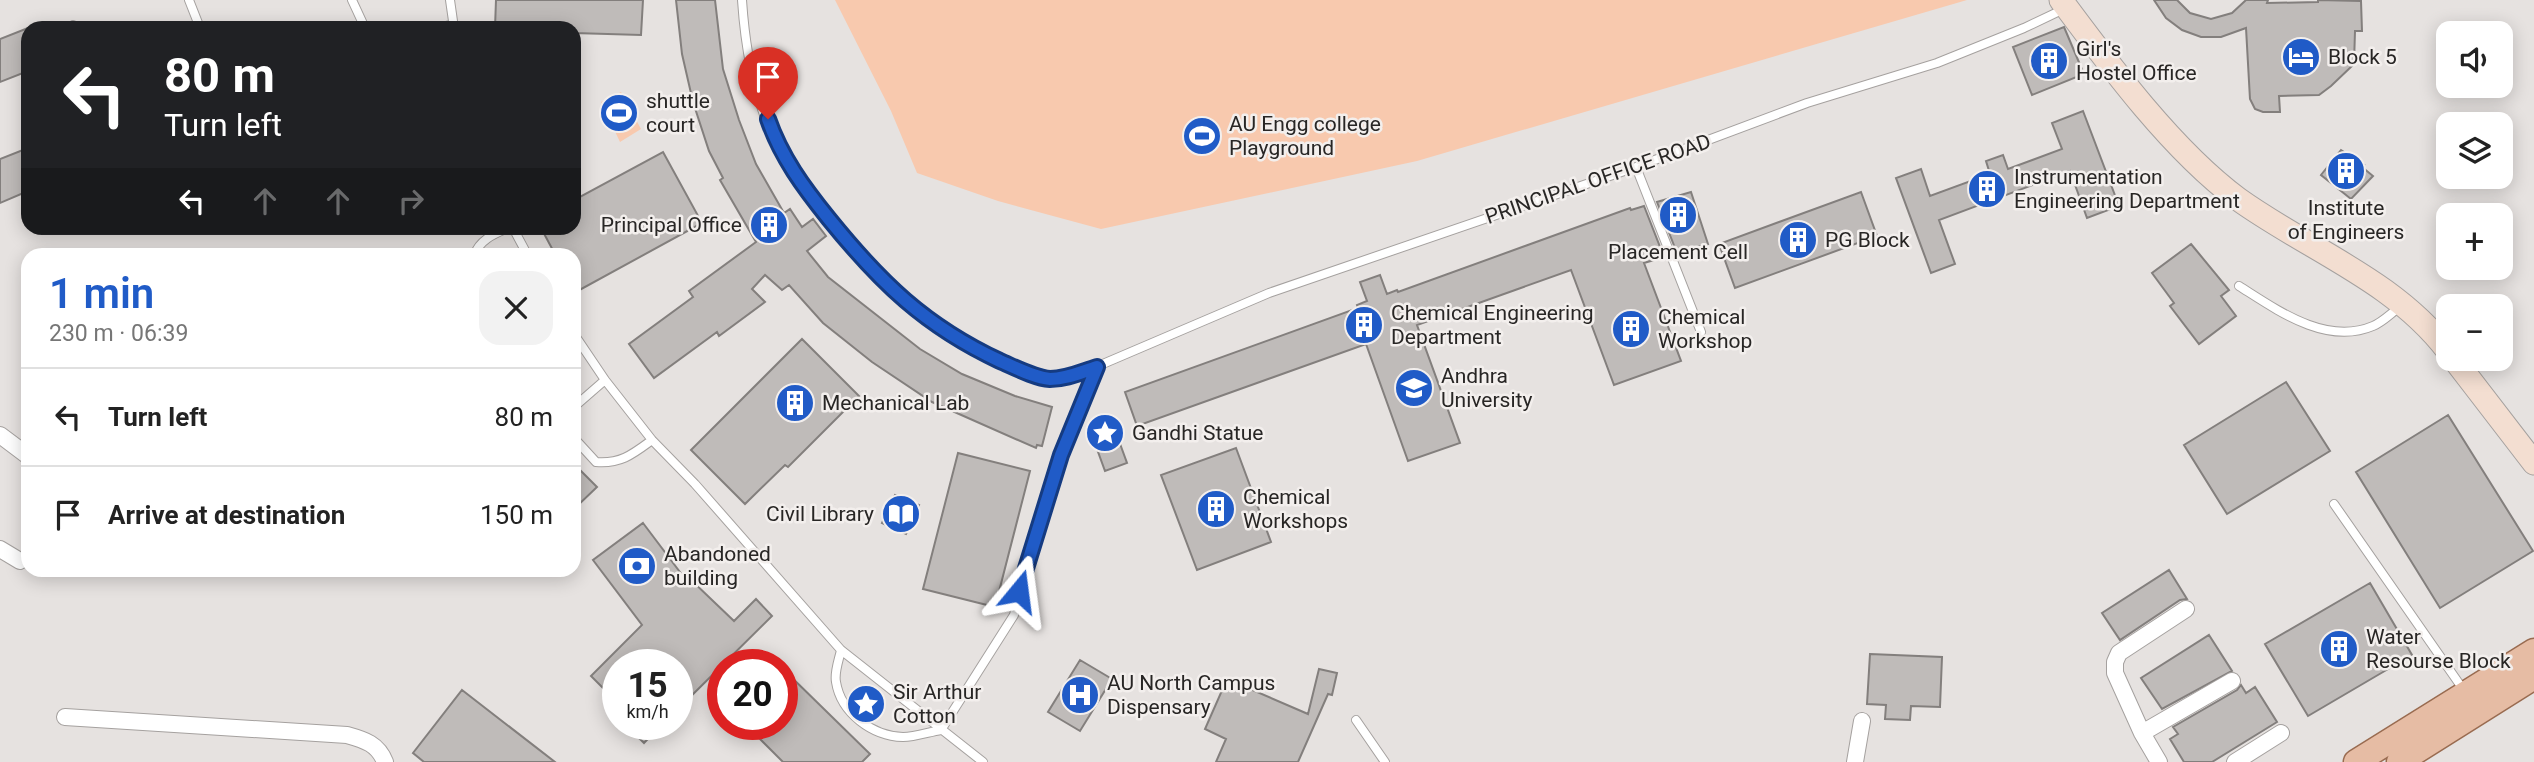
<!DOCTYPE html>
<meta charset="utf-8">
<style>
:root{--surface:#fff;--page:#f2f2f2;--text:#222;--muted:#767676;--line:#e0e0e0;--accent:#205bc7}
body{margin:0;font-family:Roboto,sans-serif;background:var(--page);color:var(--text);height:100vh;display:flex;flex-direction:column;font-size:26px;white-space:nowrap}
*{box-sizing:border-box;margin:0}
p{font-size:23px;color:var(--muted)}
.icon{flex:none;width:38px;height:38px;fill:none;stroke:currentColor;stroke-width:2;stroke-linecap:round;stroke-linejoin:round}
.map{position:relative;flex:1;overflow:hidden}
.side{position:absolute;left:21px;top:248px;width:560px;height:329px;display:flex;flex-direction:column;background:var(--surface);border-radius:21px;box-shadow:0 4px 18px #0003}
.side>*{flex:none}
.guide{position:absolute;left:21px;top:21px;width:560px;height:214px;border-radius:21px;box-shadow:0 4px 18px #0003;background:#202124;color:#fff;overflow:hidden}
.fabs{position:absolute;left:2436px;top:21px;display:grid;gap:14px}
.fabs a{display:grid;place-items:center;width:77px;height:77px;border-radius:14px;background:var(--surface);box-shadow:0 4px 18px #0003;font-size:35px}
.speed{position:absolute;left:602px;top:649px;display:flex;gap:14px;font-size:35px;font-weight:700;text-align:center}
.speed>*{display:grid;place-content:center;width:91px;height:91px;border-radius:50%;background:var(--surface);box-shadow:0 4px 18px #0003;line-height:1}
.speed small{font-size:18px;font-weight:400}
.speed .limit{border:10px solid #d22;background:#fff;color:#111}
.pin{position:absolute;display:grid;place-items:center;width:60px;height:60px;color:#fff;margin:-72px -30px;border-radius:50% 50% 50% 0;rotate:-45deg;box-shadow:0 0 7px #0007}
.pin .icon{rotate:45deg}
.me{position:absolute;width:77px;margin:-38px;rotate:16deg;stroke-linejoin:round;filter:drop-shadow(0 0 5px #0008)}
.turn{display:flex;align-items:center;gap:24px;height:147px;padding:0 28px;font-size:32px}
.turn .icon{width:91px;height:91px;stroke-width:2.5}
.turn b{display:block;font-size:49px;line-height:60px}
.lanes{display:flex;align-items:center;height:66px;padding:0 28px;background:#0003;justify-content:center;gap:35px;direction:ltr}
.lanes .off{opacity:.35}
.round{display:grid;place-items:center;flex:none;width:74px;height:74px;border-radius:21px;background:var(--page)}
.summary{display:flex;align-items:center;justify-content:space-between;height:119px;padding:0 28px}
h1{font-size:42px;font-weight:600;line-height:52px;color:var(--accent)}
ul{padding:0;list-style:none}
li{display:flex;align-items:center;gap:21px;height:98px;padding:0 28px;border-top:2px solid var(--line)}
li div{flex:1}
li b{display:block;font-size:26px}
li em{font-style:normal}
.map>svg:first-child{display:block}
</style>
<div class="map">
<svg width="2534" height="762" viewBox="0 0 2534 762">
<rect width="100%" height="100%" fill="#e6e2e0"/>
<path fill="#f8c9ae" d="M835 0H1967L1417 161 1101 229 998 201 917 173 891 111Z
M621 92 641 129 620 142 601 102Z"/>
<path fill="#bfbbb9" stroke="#837f7d" stroke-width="2" d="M496 0H643L641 35 574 33V28H495Z
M676 0H715L723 69 739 120 756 164 784 213 790 209 802 227 813 219 826 236 807 251 828 277 920 349 962 374 1015 396 1052 407 1042 446 1037 445 1036 448 932 402 872 362 823 323 789 285 782 290 765 275 752 289 765 302 719 336 717 332 654 378 629 344 693 297 689 291 756 242 720 180 723 178 709 151 693 102 682 54Z
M2154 0H2177L2190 13 2211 19 2232 13 2246 0H2268L2267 3 2318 2V0L2361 1 2362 31H2355L2354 64 2331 86 2319 95 2279 96 2280 112H2263L2255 109 2250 99 2246 28 2221 37H2201L2182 30 2166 18Z
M2064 27 2084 74 2032 95 2013 47Z
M28 28V71L0 82V39Z
M2083 111 2119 206 2087 218 2070 171 1939 220 1955 264 1931 273 1896 178 1921 169 1930 196 1990 174 1986 161 2003 155 2008 169 2062 149 2052 123Z
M28 148V191L0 203V159Z
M2341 150 2364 165 2362 167 2373 176 2351 199 2321 175Z
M663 152 702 223 574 293V256H556L541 228H574V200Z
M1691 192 1708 244 1677 253 1657 202Z
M1861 192 1877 236 1735 288 1719 244Z
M1644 206 1664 257 1644 263 1681 361 1614 385 1571 270 1417 325 1460 443 1408 461 1366 344 1137 426 1125 392 1358 308 1357 305 1367 301 1360 282 1380 275 1387 294 1397 290 1398 292 1630 208 1631 210Z
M2191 244 2229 290 2221 296 2236 316 2199 344 2170 306 2174 303 2152 273Z
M802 339 859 396 788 467 785 465 745 504 691 450Z
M2286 382 2330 451 2227 514 2184 445Z
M2448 415 2533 551 2440 608 2356 472Z
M1115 430 1127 463 1105 471 1093 438Z
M1236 448 1271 542 1197 570 1161 475Z
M958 453 1030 471 995 607 923 589Z
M574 464 597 487 574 509Z
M895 495 919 505 906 534 882 523Z
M643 523 686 580 688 577 734 621 756 599 772 616 677 710V665H618V703L591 676 642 625 593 560Z
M2169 570 2187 599 2180 600 2120 640 2102 613Z
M2370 583 2412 655 2308 716 2265 644Z
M2209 635 2232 671 2162 709 2141 678Z
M1870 654 1942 657 1940 707 1911 706 1910 720 1885 719 1886 705 1867 704Z
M1080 660 1112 679 1080 731 1048 712Z
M782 668 870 754 862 762H783L745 724H782Z
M1319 669 1337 673 1332 695 1328 694 1298 762H1216L1226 739 1205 729 1227 679 1308 714Z
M2241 685 2246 693 2255 687 2277 722 2212 762H2184L2170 739 2178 734 2173 727 2237 690Z
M462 690 555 762H424L413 753Z
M625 724H662L644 743Z"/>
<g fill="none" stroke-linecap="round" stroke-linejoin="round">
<defs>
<path id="lane" d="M189 0 200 28
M352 0 365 28
M450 0 454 28
M742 0C745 45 754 99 775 140 817 220 886 294 962 342 973 350 987 355 1000 361 1014 367 1035 378 1050 379 1059 379 1068 376 1077 375L1269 293 1636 167 1807 103 1937 63 2024 28 2064 9
M73 25 74 28
M439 28 453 24
M1636 167 1701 332
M513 228 528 256
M474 256C479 240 494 234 508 228
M2239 286C2277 310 2326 346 2373 326 2383 322 2391 313 2400 307
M574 334 605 380 652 440 695 484 841 650 983 762
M574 407 605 380
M574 438 596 462C621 464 633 454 652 440
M2334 504 2465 692
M841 650C839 660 834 672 836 682 841 713 872 736 903 737 915 737 929 732 941 730L1014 615 1030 553 1061 455 1096 367
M1356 720 1385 762"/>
<path id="street" d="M0 435 28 456
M0 549 20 561
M65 717 347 735C365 740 378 744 385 762
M2142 733 2232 681
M1855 762 1862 721
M2159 762 2142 733 2115 673V662L2119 653 2186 609
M2235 762 2281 733"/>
<path id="secondary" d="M2061 0C2110 66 2172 150 2238 199 2309 250 2394 280 2448 351
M2454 359 2534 463"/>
<path id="primary" d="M2356 762 2534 651
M2399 762 2534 677"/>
</defs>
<use href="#lane" stroke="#a5a19f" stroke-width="10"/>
<use href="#street" stroke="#a5a19f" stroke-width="18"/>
<use href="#secondary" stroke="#a5a19f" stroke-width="25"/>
<use href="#primary" stroke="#996b50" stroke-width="27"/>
<use href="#lane" stroke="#fff" stroke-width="8"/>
<use href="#street" stroke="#fff" stroke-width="16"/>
<use href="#secondary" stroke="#f3ded1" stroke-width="23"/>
<use href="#primary" stroke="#e6bca4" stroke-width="24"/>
</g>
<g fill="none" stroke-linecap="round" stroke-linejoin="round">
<defs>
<path id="route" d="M768 119C781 157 804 188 829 219 880 282 925 326 1000 361 1014 367 1035 378 1050 379 1067 379 1081 372 1097 367L1061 455 1019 591"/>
</defs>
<use href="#route" stroke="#153b81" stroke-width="18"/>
<use href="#route" stroke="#205bc7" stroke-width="12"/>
</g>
<defs>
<symbol id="hotel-disc" viewBox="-11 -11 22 22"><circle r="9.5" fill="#205bc7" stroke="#f3efed"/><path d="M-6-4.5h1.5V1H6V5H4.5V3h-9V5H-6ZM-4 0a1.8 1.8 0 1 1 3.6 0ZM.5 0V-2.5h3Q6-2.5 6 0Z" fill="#fff"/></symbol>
<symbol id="building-disc" viewBox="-11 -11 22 22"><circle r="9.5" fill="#205bc7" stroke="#f3efed"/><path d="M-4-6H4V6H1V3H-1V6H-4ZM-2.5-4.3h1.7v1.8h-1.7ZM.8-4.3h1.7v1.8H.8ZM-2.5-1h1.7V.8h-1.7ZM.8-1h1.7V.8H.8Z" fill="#fff"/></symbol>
<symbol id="stadium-disc" viewBox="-11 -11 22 22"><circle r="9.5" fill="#205bc7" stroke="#f3efed"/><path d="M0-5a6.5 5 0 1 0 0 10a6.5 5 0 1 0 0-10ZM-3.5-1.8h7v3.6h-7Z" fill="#fff"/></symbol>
<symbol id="university-disc" viewBox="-11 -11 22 22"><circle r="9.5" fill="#205bc7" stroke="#f3efed"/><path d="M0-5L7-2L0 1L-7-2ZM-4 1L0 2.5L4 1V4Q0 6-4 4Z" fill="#fff"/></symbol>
<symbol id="sight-disc" viewBox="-11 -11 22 22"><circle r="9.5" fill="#205bc7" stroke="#f3efed"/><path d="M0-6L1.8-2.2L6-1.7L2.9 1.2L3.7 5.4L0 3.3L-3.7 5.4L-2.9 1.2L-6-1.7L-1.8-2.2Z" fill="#fff"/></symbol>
<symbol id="library-disc" viewBox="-11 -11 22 22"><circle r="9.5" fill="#205bc7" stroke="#f3efed"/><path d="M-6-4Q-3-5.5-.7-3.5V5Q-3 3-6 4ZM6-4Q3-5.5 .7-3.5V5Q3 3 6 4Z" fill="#fff"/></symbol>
<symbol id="bank-disc" viewBox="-11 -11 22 22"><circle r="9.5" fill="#205bc7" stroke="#f3efed"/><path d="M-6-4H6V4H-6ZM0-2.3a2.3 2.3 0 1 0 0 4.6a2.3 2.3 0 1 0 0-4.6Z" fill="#fff"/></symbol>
<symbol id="hospital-disc" viewBox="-11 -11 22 22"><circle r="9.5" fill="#205bc7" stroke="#f3efed"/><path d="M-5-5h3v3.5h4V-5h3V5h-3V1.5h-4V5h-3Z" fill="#fff"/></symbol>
</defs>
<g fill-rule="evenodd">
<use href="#hotel-disc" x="2279" y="35" width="44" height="44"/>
<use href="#building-disc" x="2027" y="39" width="44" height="44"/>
<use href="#stadium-disc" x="597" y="91" width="44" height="44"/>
<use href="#stadium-disc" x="1180" y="114" width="44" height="44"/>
<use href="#building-disc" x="2324" y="149" width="44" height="44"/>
<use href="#building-disc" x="1965" y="167" width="44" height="44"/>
<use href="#building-disc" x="1656" y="193" width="44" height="44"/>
<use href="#building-disc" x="747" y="203" width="44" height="44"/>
<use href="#building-disc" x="1776" y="218" width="44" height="44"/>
<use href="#building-disc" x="1342" y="303" width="44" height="44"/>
<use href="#building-disc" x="1609" y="307" width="44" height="44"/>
<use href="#university-disc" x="1392" y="366" width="44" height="44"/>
<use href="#building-disc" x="773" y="381" width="44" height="44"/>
<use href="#sight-disc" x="1083" y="411" width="44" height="44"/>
<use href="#building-disc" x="1194" y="487" width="44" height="44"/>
<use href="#library-disc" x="879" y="492" width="44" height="44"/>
<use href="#bank-disc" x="615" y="544" width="44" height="44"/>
<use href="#building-disc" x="2317" y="627" width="44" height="44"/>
<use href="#hospital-disc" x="1058" y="673" width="44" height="44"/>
<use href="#sight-disc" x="844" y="682" width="44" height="44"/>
</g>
<g text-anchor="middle" stroke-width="5" stroke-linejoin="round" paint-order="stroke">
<g font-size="21" fill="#282625" stroke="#f3efed" text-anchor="start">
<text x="2076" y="56">Girl's<tspan x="2076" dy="24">Hostel Office</tspan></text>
<text x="2328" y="64">Block 5</text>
<text x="646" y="108">shuttle<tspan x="646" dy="24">court</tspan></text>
<text x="1229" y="131">AU Engg college<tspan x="1229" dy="24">Playground</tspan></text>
<text x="2014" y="184">Instrumentation<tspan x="2014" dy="24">Engineering Department</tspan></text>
<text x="2346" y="215" text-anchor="middle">Institute<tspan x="2346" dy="24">of Engineers</tspan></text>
<text x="742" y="232" text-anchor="end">Principal Office</text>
<text x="1825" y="247">PG Block</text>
<text x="1678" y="259" text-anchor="middle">Placement Cell</text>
<text x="1391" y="320">Chemical Engineering<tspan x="1391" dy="24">Department</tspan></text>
<text x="1658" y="324">Chemical<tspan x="1658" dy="24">Workshop</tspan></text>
<text x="1441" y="383">Andhra<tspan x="1441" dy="24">University</tspan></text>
<text x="822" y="410">Mechanical Lab</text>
<text x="1132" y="440">Gandhi Statue</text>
<text x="1243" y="504">Chemical<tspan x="1243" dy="24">Workshops</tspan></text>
<text x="874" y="521" text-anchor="end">Civil Library</text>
<text x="664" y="561">Abandoned<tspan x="664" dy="24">building</tspan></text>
<text x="2366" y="644">Water<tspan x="2366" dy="24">Resourse Block</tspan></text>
<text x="1107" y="690">AU North Campus<tspan x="1107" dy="24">Dispensary</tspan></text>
<text x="893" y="699">Sir Arthur<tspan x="893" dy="24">Cotton</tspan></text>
</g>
<g font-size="21" fill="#282625" stroke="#f3efed">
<text transform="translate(1598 179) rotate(-19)" y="7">PRINCIPAL OFFICE ROAD</text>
</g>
</g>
</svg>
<div class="fabs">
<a><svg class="icon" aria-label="sound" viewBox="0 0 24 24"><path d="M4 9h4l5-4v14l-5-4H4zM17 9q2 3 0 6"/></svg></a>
<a><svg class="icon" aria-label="layers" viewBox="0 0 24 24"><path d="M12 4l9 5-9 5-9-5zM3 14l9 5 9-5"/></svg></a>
<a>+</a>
<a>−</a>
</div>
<div class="speed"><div>15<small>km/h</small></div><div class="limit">20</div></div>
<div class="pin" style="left:768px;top:119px;background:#d93025"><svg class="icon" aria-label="arrive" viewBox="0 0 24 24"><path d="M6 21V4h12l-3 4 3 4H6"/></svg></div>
<svg class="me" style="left:1019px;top:591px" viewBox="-20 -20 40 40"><path d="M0-17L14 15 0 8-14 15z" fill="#205bc7" stroke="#fff" stroke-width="4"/></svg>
<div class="guide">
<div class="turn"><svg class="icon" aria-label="left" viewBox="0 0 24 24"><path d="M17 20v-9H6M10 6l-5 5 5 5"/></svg><div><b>80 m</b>Turn left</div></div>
<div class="lanes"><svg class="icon" aria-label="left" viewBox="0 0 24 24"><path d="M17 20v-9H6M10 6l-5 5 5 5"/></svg><svg class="icon off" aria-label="ahead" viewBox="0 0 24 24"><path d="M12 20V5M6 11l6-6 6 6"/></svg><svg class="icon off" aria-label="ahead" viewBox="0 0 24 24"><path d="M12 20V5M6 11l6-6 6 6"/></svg><svg class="icon off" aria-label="right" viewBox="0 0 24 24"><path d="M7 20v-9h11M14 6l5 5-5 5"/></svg></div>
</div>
<section class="side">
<div class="summary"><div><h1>1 min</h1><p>230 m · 06:39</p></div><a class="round"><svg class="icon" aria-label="close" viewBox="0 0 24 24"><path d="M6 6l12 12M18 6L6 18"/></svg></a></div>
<ul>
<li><svg class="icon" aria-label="left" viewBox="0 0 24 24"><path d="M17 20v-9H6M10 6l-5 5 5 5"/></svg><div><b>Turn left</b></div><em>80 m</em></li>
<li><svg class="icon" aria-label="arrive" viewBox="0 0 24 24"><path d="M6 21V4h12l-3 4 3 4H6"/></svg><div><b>Arrive at destination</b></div><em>150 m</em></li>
</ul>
</section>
</div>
